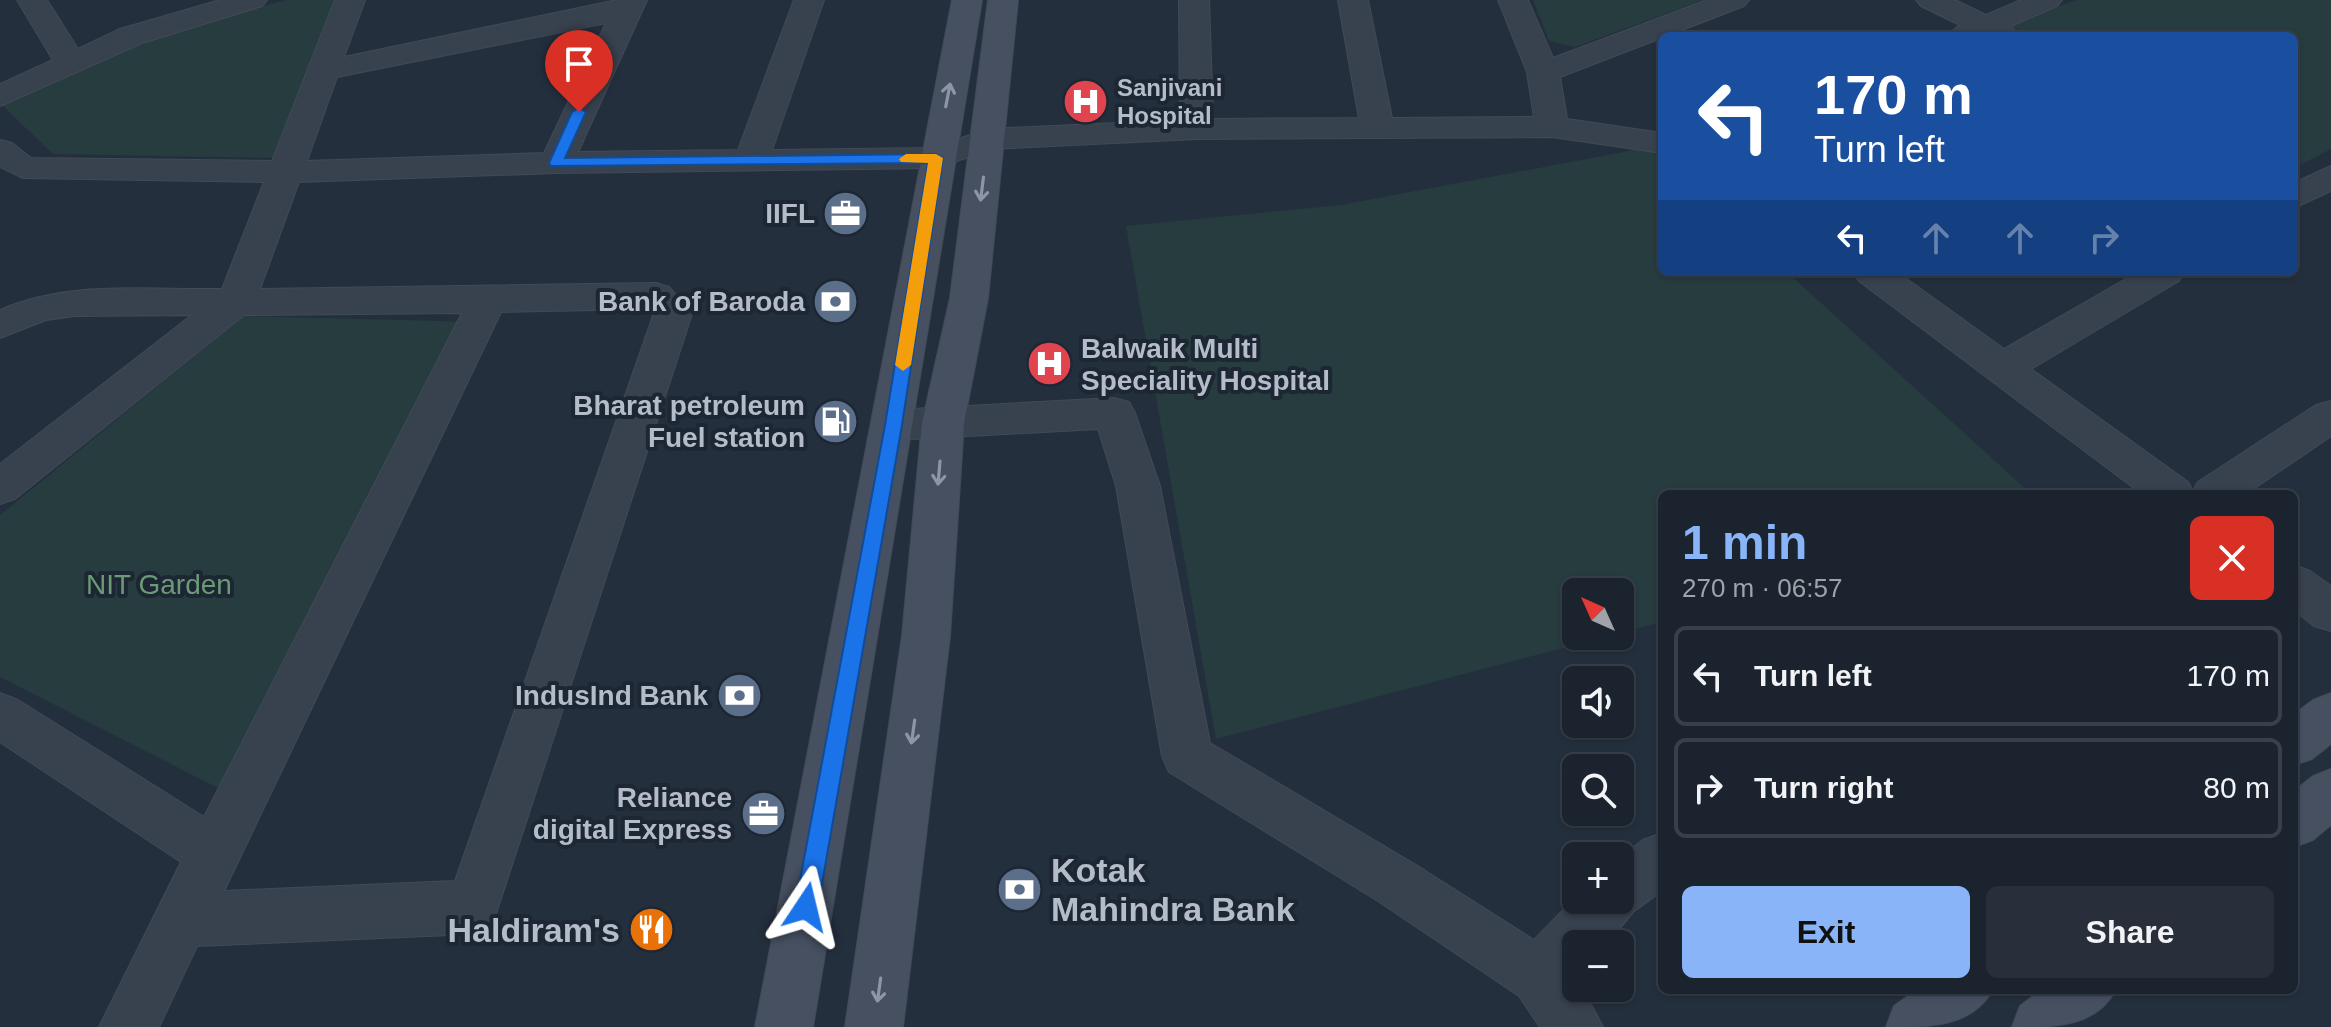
<!DOCTYPE html>
<meta charset="utf-8">
<style>
:root{--surface:#1b232e;--page:#282f3a;--text:#f1f3f6;--muted:#a0a4aa;--line:#39404a;--accent:#8ab4f8}
body{margin:0;font-family:Arial,sans-serif;background:var(--page);color:var(--text);height:100vh;display:flex;flex-direction:column;font-size:30px;white-space:nowrap}
*{box-sizing:border-box;margin:0}
p{font-size:26px;color:var(--muted)}
.icon{flex:none;width:44px;height:44px;fill:none;stroke:currentColor;stroke-width:2;stroke-linecap:round;stroke-linejoin:round}
.map{position:relative;flex:1;overflow:hidden}
.sheet{position:absolute;left:1658px;top:490px;width:640px;height:504px;display:flex;flex-direction:column;background:var(--surface);border-radius:12px;box-shadow:0 2px 6px #0004,0 0 0 2px var(--line)}
.sheet>*{flex:none}
.guide{position:absolute;left:1658px;top:32px;width:640px;height:244px;border-radius:12px;box-shadow:0 2px 6px #0004,0 0 0 2px var(--line);background:#1a4fa0;color:#fff;overflow:hidden}
.needle{width:52px;rotate:315deg}
.tools{position:absolute;left:1562px;top:578px;display:grid;gap:16px}
.tools a{display:grid;place-items:center;width:72px;height:72px;border-radius:12px;background:var(--surface);box-shadow:0 2px 6px #0004,0 0 0 2px var(--line);font-size:40px}
.pin{position:absolute;display:grid;place-items:center;width:68px;height:68px;color:#fff;margin:-82px -34px;border-radius:50% 50% 50% 0;rotate:-45deg;box-shadow:0 0 8px #0007}
.pin .icon{rotate:45deg}
.me{position:absolute;width:88px;margin:-44px;rotate:10deg;stroke-linejoin:round;filter:drop-shadow(0 0 6px #0008)}
.turn{display:flex;align-items:center;gap:28px;height:168px;padding:0 24px;font-size:36px}
.turn .icon{width:104px;height:104px;stroke-width:2.5}
.turn b{display:block;font-size:56px;line-height:68px}
.lanes{display:flex;align-items:center;height:76px;padding:0 24px;background:#0003;justify-content:center;gap:40px;direction:ltr}
.lanes .off{opacity:.35}
.round{display:grid;place-items:center;flex:none;width:84px;height:84px;border-radius:12px;background:var(--page)}
.headline{display:flex;align-items:center;justify-content:space-between;height:136px;padding:0 24px}
h1{font-size:48px;font-weight:600;line-height:60px;color:var(--accent)}
.primary-button{display:flex;gap:16px;margin-top:auto;padding:16px 24px}
.primary-button a{flex:1;height:92px;border-radius:12px;background:var(--accent);color:#111;font-size:32px;font-weight:600;line-height:92px;text-align:center}
.primary-button a+a{background:var(--page);color:var(--text)}
ul{padding:0;list-style:none}
li{display:flex;align-items:center;gap:24px;height:100px;margin:0 16px 12px;padding:0 8px;border:4px solid var(--line);border-radius:12px}
li div{flex:1}
li b{display:block;font-size:30px}
li em{font-style:normal}
.map>svg:first-child{display:block}
</style>
<div class="map">
<svg width="2331" height="1027" viewBox="0 0 2331 1027">
<rect width="100%" height="100%" fill="#242f3e"/>
<path fill="#263c3f" fill-rule="evenodd" d="M287 0H340L275 158 53 154 1 104 180 27Z
M1533 0H1703L1575 47 1549 41Z
M2076 0H2331V149L2294 168V36H2021L2005 27Z
M1650 147 1662 158V272H1787L2027 490 2016 494H1662V622L1216 739 1126 226 1341 205ZM1576 592H1620V636H1576Z
M244 316 476 322 222 790 0 677V515Z"/>
<g fill="none" stroke-linecap="round" stroke-linejoin="round">
<defs>
<path id="street" d="M17 0H47L78 49 120 29 220 0H267L262 6 142 43 0 106V84L53 60Z
M335 0H365L344 57 617 0H647L578 152 738 150 794 0H824L772 150 932 148 988 129 1180 120 1179 0H1209L1213 119 1359 118 1338 0H1368L1392 118 1534 117 1527 72 1498 0H1528L1553 58 1707 0H1749L1744 6 1560 77 1567 119 1662 133V153L1552 137 1197 139 992 149 936 168 556 173 299 182 260 289 656 283 669 287 692 314 492 926 473 934 197 946 159 1027H99L181 862 0 742V693L18 700 204 817 462 313 244 315 15 499 0 504V464L192 315 75 316 46 320 0 338V310C69 280 148 290 222 289L264 182 23 178 0 167V140L12 143 31 158 272 161ZM606 23 544 153 307 161 337 77ZM646 309 653 316 455 881 224 891 501 312Z
M1916 0H1955L1986 15 2021 0H2062L2057 6 2011 26 2016 33 2014 36H1946L1960 25 1921 6Z
M2331 166V191L2294 208V183Z
M1853 272H1897L2004 349 2138 272H2185L2179 281 2031 369 2188 482 2193 491 2198 482 2316 405 2331 401V436L2246 494H2142L1859 281Z
M1114 398 1129 402 1135 413 1160 486 1210 743 1416 865 1534 940 1576 897 1620 900V858L1643 840 1662 833V891L1633 912 1607 944H1576V988H1582L1603 1027H1540L1519 996 1378 901 1169 772 1162 756 1116 486 1098 429 894 440 879 436 873 425 879 414 894 410Z
M2294 565 2310 571 2331 586V631L2314 626 2294 610Z"/>
<path id="secondary" d="M952 0H982L813 1027H755Z
M988 0H1018L988 298 964 423 950 636 903 1027H845L902 636 922 423 950 298Z
M2331 693V744L2312 759 2294 765V714L2313 700Z
M2331 769V825L2313 840 2294 847V791L2313 776Z
M1916 990H1993C1971 1027 1933 1027 1886 1027L1894 1006Z
M2041 990H2116C2095 1027 2058 1027 2012 1027L2020 1006Z"/>
</defs>
<use href="#street" stroke="#414a57" stroke-width="2"/>
<use href="#secondary" stroke="#414a57" stroke-width="2"/>
<use href="#street" fill="#38414e" fill-rule="evenodd"/>
<use href="#secondary" fill="#465061" fill-rule="evenodd"/>
</g>
<defs><path id="oneway-shaft" d="M-6 0H5M1.5-3L5.5 0L1.5 3" fill="none" stroke-width="1.6" stroke-linecap="round" stroke-linejoin="round" transform="scale(2)"/></defs>
<g stroke="#8e96a5">
<use href="#oneway-shaft" transform="translate(948 95) rotate(-79)"/>
<use href="#oneway-shaft" transform="translate(982 189) rotate(97)"/>
<use href="#oneway-shaft" transform="translate(939 473) rotate(95)"/>
<use href="#oneway-shaft" transform="translate(913 732) rotate(98)"/>
<use href="#oneway-shaft" transform="translate(879 990) rotate(98)"/>
</g>
<path fill="#1a73e8" stroke="#114b97" stroke-width="2" d="M579 108 586 112 565 158 936 154 943 158 902 425 818 907 814 914 806 918 798 914 795 907 885 425 928 163 551 166 549 163 572 112Z"/>
<path fill="#f59e0b" d="M906 154H936L943 158 911 365 903 371 895 365 928 163 901 162 899 159Z"/>
<defs>
<symbol id="hospital-disc" viewBox="-11 -11 22 22"><circle r="9.5" fill="#e0444e" stroke="#1d2633"/><path d="M-5-5h3v3.5h4V-5h3V5h-3V1.5h-4V5h-3Z" fill="#fff"/></symbol>
<symbol id="office-disc" viewBox="-11 -11 22 22"><circle r="9.5" fill="#5c6f8a" stroke="#1d2633"/><path d="M-6-3h4V-5.5h4V-3h4V5H-6ZM-1-4.5V-3h2v-1.5ZM-6 0V1H6V0Z" fill="#fff"/></symbol>
<symbol id="bank-disc" viewBox="-11 -11 22 22"><circle r="9.5" fill="#5c6f8a" stroke="#1d2633"/><path d="M-6-4H6V4H-6ZM0-2.3a2.3 2.3 0 1 0 0 4.6a2.3 2.3 0 1 0 0-4.6Z" fill="#fff"/></symbol>
<symbol id="fuel-disc" viewBox="-11 -11 22 22"><circle r="9.5" fill="#5c6f8a" stroke="#1d2633"/><path d="M-5.5-6h7V0h2V4h1.3V-2.5L3-4.5l.8-.8L6-3V5H2.5V1h-1V6h-7ZM-4.2-4.7v3.2H.2V-4.7Z" fill="#fff"/></symbol>
<symbol id="restaurant-disc" viewBox="-11 -11 22 22"><circle r="9.5" fill="#e8710a" stroke="#1d2633"/><path d="M-5-6h1v4h1v-4h1v4h1v-4h1v5L-1.5 .5V6h-2V.5L-5-1ZM5-6V6H3V1.5H1.5Q1.5-4 5-6Z" fill="#fff"/></symbol>
</defs>
<g fill-rule="evenodd">
<use href="#hospital-disc" x="1060" y="76" width="51" height="51"/>
<use href="#office-disc" x="820" y="188" width="51" height="51"/>
<use href="#bank-disc" x="810" y="276" width="51" height="51"/>
<use href="#hospital-disc" x="1024" y="338" width="51" height="51"/>
<use href="#fuel-disc" x="810" y="396" width="51" height="51"/>
<use href="#bank-disc" x="714" y="670" width="51" height="51"/>
<use href="#office-disc" x="738" y="788" width="51" height="51"/>
<use href="#bank-disc" x="994" y="864" width="51" height="51"/>
<use href="#restaurant-disc" x="626" y="904" width="51" height="51"/>
</g>
<g text-anchor="middle" stroke-width="8" stroke-linejoin="round" paint-order="stroke">
<g font-size="24" font-weight="bold" fill="#b4bcc9" stroke="#1d2633" text-anchor="start">
<text x="1117" y="96">Sanjivani<tspan x="1117" dy="28">Hospital</tspan></text>
</g>
<g font-size="28" font-weight="bold" fill="#b4bcc9" stroke="#1d2633" text-anchor="end">
<text x="815" y="223">IIFL</text>
<text x="805" y="311">Bank of Baroda</text>
<text x="1081" y="358" text-anchor="start">Balwaik Multi<tspan x="1081" dy="32">Speciality Hospital</tspan></text>
<text x="805" y="415">Bharat petroleum<tspan x="805" dy="32">Fuel station</tspan></text>
<text x="708" y="705">IndusInd Bank</text>
<text x="732" y="807">Reliance<tspan x="732" dy="32">digital Express</tspan></text>
</g>
<g font-size="28" fill="#6b9a76" stroke="#1d2633">
<text x="159" y="594">NIT Garden</text>
</g>
<g font-size="34" font-weight="bold" fill="#b4bcc9" stroke="#1d2633" text-anchor="start">
<text x="1051" y="882">Kotak<tspan x="1051" dy="39">Mahindra Bank</tspan></text>
<text x="620" y="942" text-anchor="end">Haldiram's</text>
</g>
</g>
</svg>
<div class="tools">
<a><svg class="needle" viewBox="-14 -14 28 28"><path d="M0-13l5 13h-10z" fill="#e53935"/><path d="M0 13l5-13h-10z" fill="#a0a4aa"/></svg></a>
<a><svg class="icon" aria-label="sound" viewBox="0 0 24 24"><path d="M4 9h4l5-4v14l-5-4H4zM17 9q2 3 0 6"/></svg></a>
<a><svg class="icon" aria-label="search" viewBox="0 0 24 24"><circle cx="10" cy="10" r="6"/><path d="M15 15l6 6"/></svg></a>
<a>+</a>
<a>−</a>
</div>
<div class="pin" style="left:579px;top:112px;background:#d93025"><svg class="icon" aria-label="arrive" viewBox="0 0 24 24"><path d="M6 21V4h12l-3 4 3 4H6"/></svg></div>
<svg class="me" style="left:806px;top:907px" viewBox="-20 -20 40 40"><path d="M0-17L14 15 0 8-14 15z" fill="#1a73e8" stroke="#fff" stroke-width="4"/></svg>
<div class="guide">
<div class="turn"><svg class="icon" aria-label="left" viewBox="0 0 24 24"><path d="M17 20v-9H6M10 6l-5 5 5 5"/></svg><div><b>170 m</b>Turn left</div></div>
<div class="lanes"><svg class="icon" aria-label="left" viewBox="0 0 24 24"><path d="M17 20v-9H6M10 6l-5 5 5 5"/></svg><svg class="icon off" aria-label="ahead" viewBox="0 0 24 24"><path d="M12 20V5M6 11l6-6 6 6"/></svg><svg class="icon off" aria-label="ahead" viewBox="0 0 24 24"><path d="M12 20V5M6 11l6-6 6 6"/></svg><svg class="icon off" aria-label="right" viewBox="0 0 24 24"><path d="M7 20v-9h11M14 6l5 5-5 5"/></svg></div>
</div>
<section class="sheet">
<div class="headline"><div><h1>1 min</h1><p>270 m · 06:57</p></div><a class="round" style="background:#d93025;color:#fff"><svg class="icon" aria-label="close" viewBox="0 0 24 24"><path d="M6 6l12 12M18 6L6 18"/></svg></a></div>
<ul>
<li><svg class="icon" aria-label="left" viewBox="0 0 24 24"><path d="M17 20v-9H6M10 6l-5 5 5 5"/></svg><div><b>Turn left</b></div><em>170 m</em></li>
<li><svg class="icon" aria-label="right" viewBox="0 0 24 24"><path d="M7 20v-9h11M14 6l5 5-5 5"/></svg><div><b>Turn right</b></div><em>80 m</em></li>
</ul>
<div class="primary-button"><a>Exit</a><a>Share</a></div>
</section>
</div>
